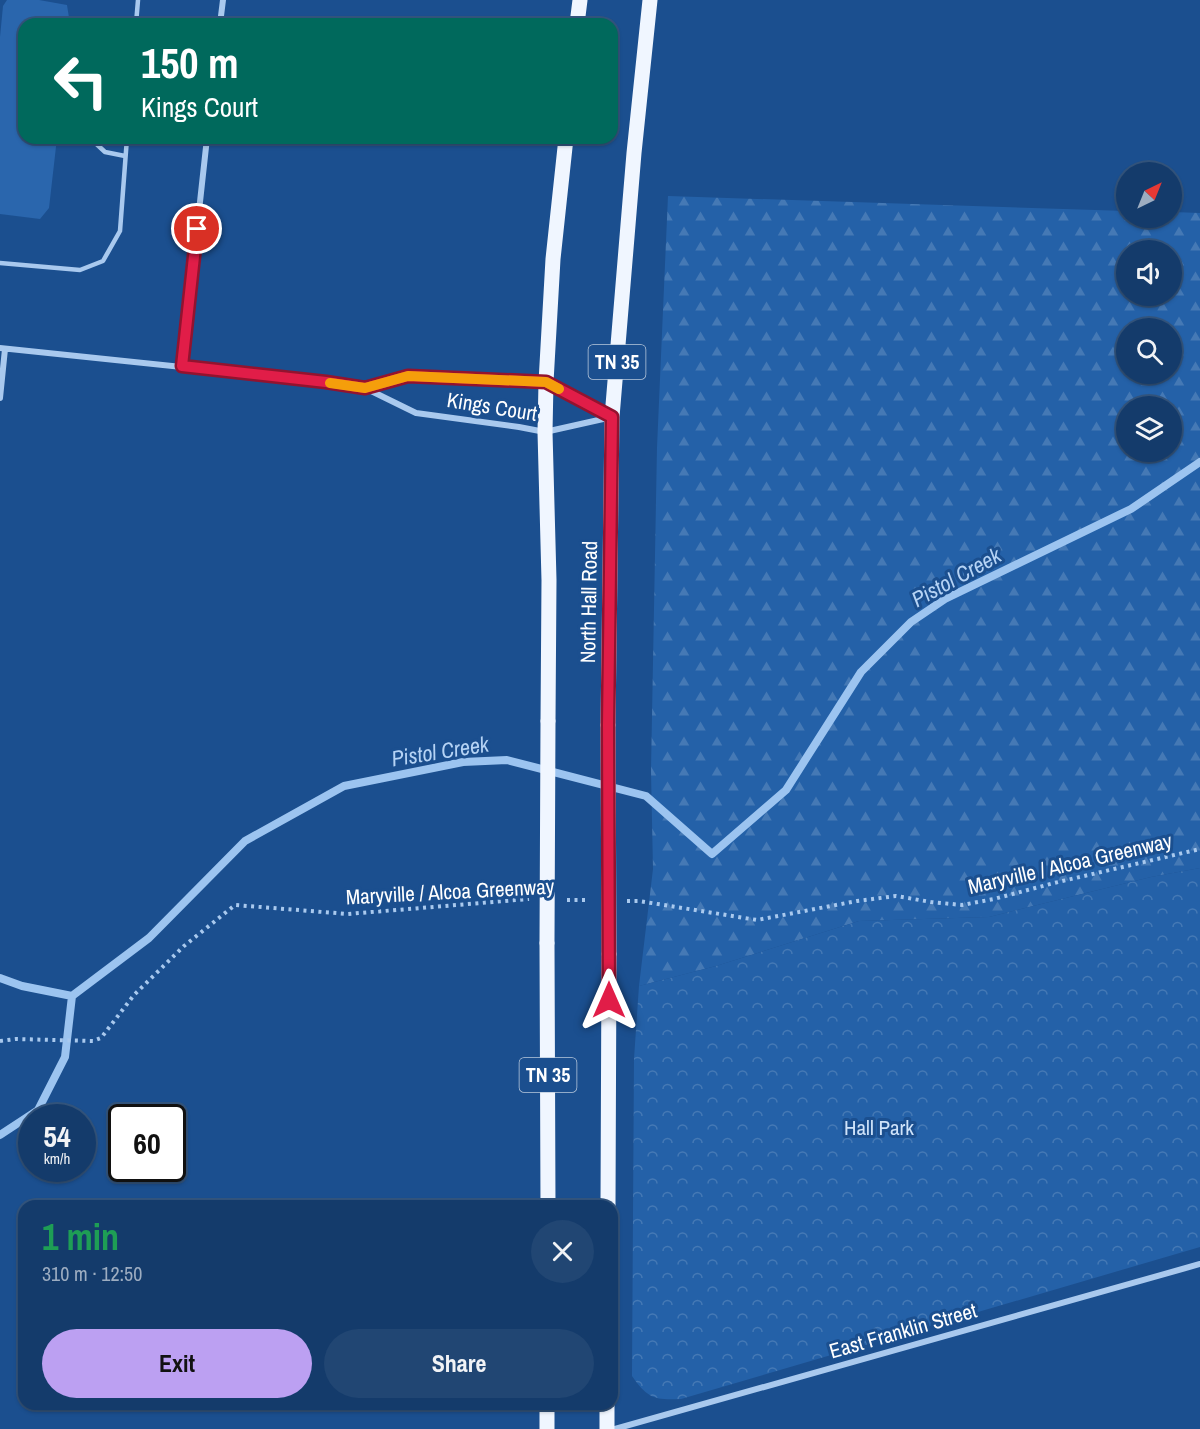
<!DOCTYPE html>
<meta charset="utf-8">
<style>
:root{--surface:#143b6b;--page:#214673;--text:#f1f3f6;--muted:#9dadc1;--line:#33557e;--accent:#bca0f2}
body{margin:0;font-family:"Archivo Narrow",sans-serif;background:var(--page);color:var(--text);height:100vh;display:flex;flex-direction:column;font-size:22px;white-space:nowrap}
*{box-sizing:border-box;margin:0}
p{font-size:20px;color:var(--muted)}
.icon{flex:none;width:33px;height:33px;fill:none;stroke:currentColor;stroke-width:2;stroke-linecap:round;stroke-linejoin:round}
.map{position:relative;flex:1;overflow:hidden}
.panel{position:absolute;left:18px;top:1200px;width:600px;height:210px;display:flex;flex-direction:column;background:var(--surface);border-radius:18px;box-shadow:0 2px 4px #0004,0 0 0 2px var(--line)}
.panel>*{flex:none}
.guide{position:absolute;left:18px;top:18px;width:600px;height:126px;border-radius:18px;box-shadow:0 2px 4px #0004,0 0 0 2px var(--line);background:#00695c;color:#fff;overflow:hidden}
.needle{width:39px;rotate:43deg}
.fabs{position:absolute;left:1116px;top:162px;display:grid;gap:12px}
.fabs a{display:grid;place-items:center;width:66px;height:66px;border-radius:50%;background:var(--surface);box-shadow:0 2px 4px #0004,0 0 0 2px var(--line);font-size:30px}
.speed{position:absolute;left:18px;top:1104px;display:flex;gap:12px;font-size:30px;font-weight:700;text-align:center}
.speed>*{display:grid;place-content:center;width:78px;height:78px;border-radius:50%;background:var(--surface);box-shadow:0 2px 4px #0004,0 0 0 2px var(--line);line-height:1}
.speed small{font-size:15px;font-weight:400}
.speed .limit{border:3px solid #111;border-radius:9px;background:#fff;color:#111}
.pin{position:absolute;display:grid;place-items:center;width:51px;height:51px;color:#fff;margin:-26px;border:3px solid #fff;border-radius:50%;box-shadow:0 2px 6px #0007}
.me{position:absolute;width:66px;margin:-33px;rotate:0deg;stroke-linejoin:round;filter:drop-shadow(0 0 4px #0008)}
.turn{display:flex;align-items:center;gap:21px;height:126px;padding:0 24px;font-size:27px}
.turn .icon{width:78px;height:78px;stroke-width:2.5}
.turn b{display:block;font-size:42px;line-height:51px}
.round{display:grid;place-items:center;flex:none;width:63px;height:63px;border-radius:32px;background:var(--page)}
.summary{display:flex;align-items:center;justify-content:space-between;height:102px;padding:0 24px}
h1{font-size:36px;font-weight:700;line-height:45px;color:#1e9e55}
.cta{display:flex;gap:12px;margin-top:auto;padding:12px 24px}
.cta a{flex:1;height:69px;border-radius:36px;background:var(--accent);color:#111;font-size:24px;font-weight:700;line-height:69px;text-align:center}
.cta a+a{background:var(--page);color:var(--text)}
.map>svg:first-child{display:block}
</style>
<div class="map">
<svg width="1200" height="1429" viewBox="0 0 1200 1429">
<defs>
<pattern id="forest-firs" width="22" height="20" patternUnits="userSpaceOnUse" patternTransform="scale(1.5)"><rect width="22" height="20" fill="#2461a8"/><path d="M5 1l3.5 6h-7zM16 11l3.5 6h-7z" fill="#4579b5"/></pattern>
<pattern id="park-crowns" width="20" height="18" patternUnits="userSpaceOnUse" patternTransform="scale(1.5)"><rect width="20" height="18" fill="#2461a8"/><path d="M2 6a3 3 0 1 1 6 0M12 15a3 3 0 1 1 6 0" fill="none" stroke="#4579b5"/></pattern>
</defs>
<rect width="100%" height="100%" fill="#1b4f8f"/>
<path fill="url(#forest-firs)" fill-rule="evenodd" d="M668 196 1126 211V218H1172V212L1200 213V868L1151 877 989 917 859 921 716 966 639 986 653 869 651 771 657 448ZM1126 250H1172V296H1126ZM1126 328H1172V374H1126ZM1126 406H1172V452H1126Z"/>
<path fill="url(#park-crowns)" d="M1200 868V1247L681 1399C655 1400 648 1399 632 1376L634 1059 639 986 716 966 859 921 989 917 1151 877Z"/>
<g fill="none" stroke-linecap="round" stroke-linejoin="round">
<path stroke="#9cc4f0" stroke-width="8" d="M0 978 22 986 72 996
M0 1135 38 1110 65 1057 72 996 149 938 245 841 344 786 463 762 507 760 646 796 712 854 786 790 861 672 911 622 945 599 1131 509 1200 462"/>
</g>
<path fill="#2a66ad" d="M7 0H39L67 5 70 24H24V138H57L49 208 40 219 0 214V37L3 6Z"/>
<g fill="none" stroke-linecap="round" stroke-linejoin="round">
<path stroke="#a9c9ee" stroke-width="4" stroke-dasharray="3 4.5" stroke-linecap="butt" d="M567 900H589
M627 901H639L757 920 857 901 896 896 931 902 962 905 994 899 1054 883 1200 849
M0 1041 16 1039 93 1041 101 1038 134 995 184 946 235 905 348 914 529 899"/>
<path stroke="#a9c9ee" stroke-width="4.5" d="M136 24 138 0
M90 138 105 152 125 156
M0 263 80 270 103 261 120 231 127 138"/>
<path stroke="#a9c9ee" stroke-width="6" d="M220 24 223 0
M0 348 326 382 365 388 416 413 519 427 545 432 612 417
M182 366 207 138
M366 388 408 376 546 382 612 417
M0 398 5 349
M615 1429 1200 1264"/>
<path stroke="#f0f6ff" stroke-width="15" d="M577 24 580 0
M548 721 549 580 545 432 546 382 553 259 566 138
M608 725 612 417 634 153 650 0
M547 943 548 1206
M608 1206 609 954
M547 1429V1404
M607 1429V1404"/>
<path stroke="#f0f6ff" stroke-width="15" d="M608 725 609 954
M547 943 548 721"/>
</g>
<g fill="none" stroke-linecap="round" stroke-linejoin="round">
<defs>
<path id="route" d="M197 229 182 366 326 382 365 388 408 376 546 382 612 417 608 725 609 1000"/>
</defs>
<use href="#route" stroke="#92132f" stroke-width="15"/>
<use href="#route" stroke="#e11d48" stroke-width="10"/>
<path stroke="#f59e0b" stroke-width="10" d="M330 383 365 388 408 376 546 382 559 389"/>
</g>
<g text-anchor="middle" stroke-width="6" stroke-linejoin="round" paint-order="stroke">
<g fill="#1b4f8f" stroke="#bbcadd" stroke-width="1.5">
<rect x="588.5" y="345" width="57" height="34" rx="4.5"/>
<rect x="519.5" y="1058" width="57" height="34" rx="4.5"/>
</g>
<g font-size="20" font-weight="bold" fill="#fff">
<text x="617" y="369">TN 35</text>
<text x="548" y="1082">TN 35</text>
</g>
<g font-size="21" fill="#fff" stroke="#1b4f8f">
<text transform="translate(492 407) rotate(9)" y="7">Kings Court</text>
<text transform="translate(589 602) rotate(-89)" y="7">North Hall Road</text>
<text transform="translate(1070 864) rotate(-13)" y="7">Maryville / Alcoa Greenway</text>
<text transform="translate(450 892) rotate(-3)" y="7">Maryville / Alcoa Greenway</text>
<text transform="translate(903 1331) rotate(-16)" y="7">East Franklin Street</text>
</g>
<g font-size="21" fill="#cfe3fa" stroke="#1b4f8f">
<text x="879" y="1135">Hall Park</text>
</g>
<g font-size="22" font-style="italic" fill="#b5d3f5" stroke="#1b4f8f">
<text transform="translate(956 577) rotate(-29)" y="8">Pistol Creek</text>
<text transform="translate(440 751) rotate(-9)" y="8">Pistol Creek</text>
</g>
</g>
</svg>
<div class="fabs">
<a><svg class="needle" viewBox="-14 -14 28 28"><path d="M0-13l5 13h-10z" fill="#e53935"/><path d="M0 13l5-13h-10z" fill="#9dadc1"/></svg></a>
<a><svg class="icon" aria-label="sound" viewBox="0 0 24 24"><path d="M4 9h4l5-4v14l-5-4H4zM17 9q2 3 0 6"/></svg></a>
<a><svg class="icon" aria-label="search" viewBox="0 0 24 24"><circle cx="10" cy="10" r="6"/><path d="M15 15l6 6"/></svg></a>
<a><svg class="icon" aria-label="layers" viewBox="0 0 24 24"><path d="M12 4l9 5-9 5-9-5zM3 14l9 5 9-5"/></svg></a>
</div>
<div class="speed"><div>54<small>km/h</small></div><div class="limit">60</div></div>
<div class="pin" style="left:197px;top:229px;background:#d93025"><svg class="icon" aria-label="arrive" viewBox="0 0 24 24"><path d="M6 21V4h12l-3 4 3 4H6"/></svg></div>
<svg class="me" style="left:609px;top:1000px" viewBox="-20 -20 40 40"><path d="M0-17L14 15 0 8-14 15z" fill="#e11d48" stroke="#fff" stroke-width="4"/></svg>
<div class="guide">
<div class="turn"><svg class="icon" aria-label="left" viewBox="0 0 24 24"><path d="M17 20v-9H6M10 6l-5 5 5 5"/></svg><div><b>150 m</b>Kings Court</div></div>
</div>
<section class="panel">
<div class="summary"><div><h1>1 min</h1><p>310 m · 12:50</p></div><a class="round"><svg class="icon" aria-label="close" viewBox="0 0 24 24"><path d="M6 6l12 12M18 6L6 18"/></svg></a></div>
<div class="cta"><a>Exit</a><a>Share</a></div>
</section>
</div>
